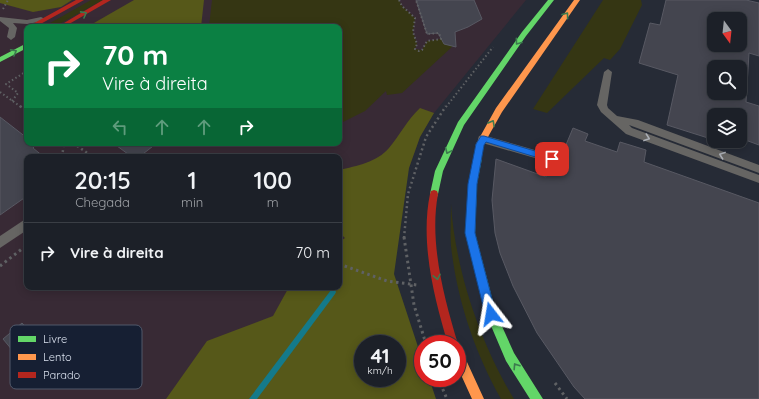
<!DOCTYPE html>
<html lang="pt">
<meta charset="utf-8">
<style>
:root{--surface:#1c2028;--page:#292d34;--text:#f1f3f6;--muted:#a0a3a8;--line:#3a3e45}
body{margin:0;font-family:Quicksand,sans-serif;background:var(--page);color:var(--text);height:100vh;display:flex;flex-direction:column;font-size:15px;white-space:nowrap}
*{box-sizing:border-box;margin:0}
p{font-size:13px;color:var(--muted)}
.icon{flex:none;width:22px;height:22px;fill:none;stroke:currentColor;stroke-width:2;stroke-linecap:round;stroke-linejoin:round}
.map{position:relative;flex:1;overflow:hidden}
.panel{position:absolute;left:24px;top:154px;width:318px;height:136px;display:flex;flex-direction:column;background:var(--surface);border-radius:8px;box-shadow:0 2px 10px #0003,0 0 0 1px var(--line)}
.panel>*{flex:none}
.hud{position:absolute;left:24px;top:24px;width:318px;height:122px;border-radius:8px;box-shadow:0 2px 10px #0003,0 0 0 1px var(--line);background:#0b8043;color:#fff;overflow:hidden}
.needle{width:26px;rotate:165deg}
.tools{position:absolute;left:707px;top:12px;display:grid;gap:8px}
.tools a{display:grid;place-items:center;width:40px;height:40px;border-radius:8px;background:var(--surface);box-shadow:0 2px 10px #0003,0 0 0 1px var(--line);font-size:20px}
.speed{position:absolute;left:354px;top:335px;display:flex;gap:8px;font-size:20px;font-weight:700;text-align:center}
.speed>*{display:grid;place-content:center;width:52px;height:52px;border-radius:50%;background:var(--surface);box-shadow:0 2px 10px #0003,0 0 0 1px var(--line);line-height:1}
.speed small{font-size:10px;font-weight:400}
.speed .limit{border:6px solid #d22;background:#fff;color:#111}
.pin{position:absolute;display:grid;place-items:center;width:34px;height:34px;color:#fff;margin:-17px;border-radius:8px;box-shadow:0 2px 6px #0006}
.me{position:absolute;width:44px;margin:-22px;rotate:346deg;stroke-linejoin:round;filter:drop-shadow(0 0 3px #0008)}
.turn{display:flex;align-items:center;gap:14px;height:84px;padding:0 12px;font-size:18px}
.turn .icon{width:52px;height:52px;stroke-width:2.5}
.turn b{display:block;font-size:28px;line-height:34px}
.lanes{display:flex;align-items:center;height:38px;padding:0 12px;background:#0003;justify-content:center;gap:20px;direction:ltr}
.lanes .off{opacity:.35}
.eta{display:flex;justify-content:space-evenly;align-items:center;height:68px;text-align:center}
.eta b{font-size:24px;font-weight:600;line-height:28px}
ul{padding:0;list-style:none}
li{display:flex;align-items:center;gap:12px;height:60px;padding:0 12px;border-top:1px solid var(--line)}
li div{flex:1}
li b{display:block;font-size:15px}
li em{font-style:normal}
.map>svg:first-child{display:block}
</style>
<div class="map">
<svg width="759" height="399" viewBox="0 0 759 399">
<rect width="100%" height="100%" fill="#262b36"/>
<path fill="#382a35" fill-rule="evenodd" d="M0 0H526L434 113 420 137 409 168 363 344 364 399H0ZM27 27H339V143H27ZM27 157H339V287H27Z"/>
<path fill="#353613" d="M91 0H103L54 27H43Z
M212 0H399L402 6 415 18 413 32 417 44 415 49 422 50 427 41 441 39 446 45H454L402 93 387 95 386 91 365 111 339 124V27H209Z
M603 0H641L642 5 620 49 610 60 604 58 547 113 533 109Z
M451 204C455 269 480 343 514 399H501C475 353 457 300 451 246 450 233 451 218 451 204Z"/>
<path fill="#565819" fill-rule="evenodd" d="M0 0H72L61 7 33 12 0 3Z
M134 0H204L201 27H87Z
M420 108 434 113 420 137 409 168 394 274 423 362V378H429L436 399H166L207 341 273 316 289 287H339V242L345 238 339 232V170C357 166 377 162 389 148 400 135 407 120 420 108ZM363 344H397V378H363Z"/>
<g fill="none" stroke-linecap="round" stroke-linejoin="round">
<path fill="#147a8a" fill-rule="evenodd" d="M333 289 335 290 336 292 335 294 257 399H249L331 290Z"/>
</g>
<path fill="#44454f" stroke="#585963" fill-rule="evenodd" d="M416 0H474L482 19 468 27 455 32 456 47 444 44 438 33 427 34Z
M666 0H746L759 3V56L749 53 746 102 759 106V145L740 138V115H714V136L708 138 667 125 678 75 639 63 650 23 660 25ZM714 19H740V45H714ZM714 67H740V93H714Z
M0 117 27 138V143H31L35 146 33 148 44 157H27V196L0 215Z
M573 128 588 134 585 141 617 152 620 142 646 150 644 162 759 203V399H585L574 387 537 333 513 286 500 253 495 233 492 200 496 159 546 177 551 164H558Z
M113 143H157L139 157H132Z
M22 323 37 339 18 357 3 339Z"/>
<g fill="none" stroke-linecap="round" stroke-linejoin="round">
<path stroke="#5f6164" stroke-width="2" stroke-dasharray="1.5 2.5" stroke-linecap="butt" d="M399 0 402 6 415 18 413 32 417 44 415 49 419 51 422 50 427 41 441 39 439 33 427 34 416 0
M3 9 8 0
M0 92 21 107
M12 101 18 93 6 84 27 71
M446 107 493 47"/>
<path stroke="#5f6164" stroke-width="2.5" stroke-dasharray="2 3" stroke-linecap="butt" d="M20 106 27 111
M73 143 93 157
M62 157 64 143
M404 238 408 194 426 137 446 106"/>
<path stroke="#5f6164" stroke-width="3" stroke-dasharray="2.5 3.5" stroke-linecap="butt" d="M404 237 414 305 426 344
M339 264 387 281 417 285
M0 266 27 245
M438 378 447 399
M555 383 567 399"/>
<path fill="#666563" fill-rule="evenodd" d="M0 17 27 20 41 17 45 19 44 21 27 24 13 23 17 28 15 37 11 40 7 37 9 28 0 21Z
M608 69 612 72 607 105 608 108 617 116 638 120 759 165V173L629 125 632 128 759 175V183L626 134 601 112 597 105 604 72Z
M483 135 552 155 556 156 557 159 556 162 552 163 479 142 478 139 479 136Z
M27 218V230L0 248V236Z"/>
<path fill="#63d668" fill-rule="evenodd" d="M548 0H554L526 36 464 125 443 171 438 194 437 197H431L430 194 435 171 458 122 522 32Z
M27 43V48L0 62V57Z
M478 155 482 158 477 184 475 233 496 313 514 353 543 399H530L506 361 486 314 465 233 469 184 474 158Z"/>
<path fill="#ff974d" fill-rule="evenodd" d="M574 0H580L502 112 484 144 481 160H475L474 158 476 144 496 108Z
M457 347 461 349 484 399H472L457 366Z"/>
<path fill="#b3261e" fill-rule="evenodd" d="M76 0H84L35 27H27Z
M103 0H111L69 24H65L64 23Z
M434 190 437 191 438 194C429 242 444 298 458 344L457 348V344H448C434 298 420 242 430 194L431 191Z"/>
</g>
<defs><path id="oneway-chevron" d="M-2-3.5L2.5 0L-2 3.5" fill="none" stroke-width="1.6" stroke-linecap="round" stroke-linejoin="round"/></defs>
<g stroke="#3c7a4e">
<use href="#oneway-chevron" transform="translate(84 14) rotate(-29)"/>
<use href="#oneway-chevron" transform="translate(566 15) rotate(-54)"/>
<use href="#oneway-chevron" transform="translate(518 42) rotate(126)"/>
<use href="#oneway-chevron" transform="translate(14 52) rotate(-29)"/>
<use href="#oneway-chevron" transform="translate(492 123) rotate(-61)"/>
<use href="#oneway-chevron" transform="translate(448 151) rotate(114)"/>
<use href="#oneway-chevron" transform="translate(437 277) rotate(78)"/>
<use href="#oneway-chevron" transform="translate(516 366) rotate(-123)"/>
</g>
<g stroke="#abafb6">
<use href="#oneway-chevron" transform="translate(647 138) rotate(20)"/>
<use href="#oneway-chevron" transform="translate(722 155) rotate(-160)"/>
</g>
<path fill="#1a73e8" stroke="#114b97" d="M481 136H484L552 156 556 159 552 162 486 142 484 145 477 184 475 233 496 314 495 318 491 320 487 318 485 314 465 233 468 184 476 144Z"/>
<rect x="10" y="325" width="132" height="64" rx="6" fill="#161f33" stroke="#50596b" stroke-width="1"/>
<rect x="18" y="336" width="18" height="6" fill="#63d668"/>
<rect x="18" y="354" width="18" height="6" fill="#ff974d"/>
<rect x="18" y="372" width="18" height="6" fill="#b3261e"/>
<g font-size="11" fill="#d9e0ed">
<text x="43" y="343">Livre</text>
<text x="43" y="361">Lento</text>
<text x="43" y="379">Parado</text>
</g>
</svg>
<div class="tools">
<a><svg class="needle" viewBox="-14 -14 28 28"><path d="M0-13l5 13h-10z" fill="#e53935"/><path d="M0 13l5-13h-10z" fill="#a0a3a8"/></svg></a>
<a><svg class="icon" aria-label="search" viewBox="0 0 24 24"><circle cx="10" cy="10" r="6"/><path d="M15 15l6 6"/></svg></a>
<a><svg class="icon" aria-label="layers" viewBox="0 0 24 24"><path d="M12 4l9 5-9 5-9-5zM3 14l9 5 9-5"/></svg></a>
</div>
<div class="speed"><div>41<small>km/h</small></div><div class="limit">50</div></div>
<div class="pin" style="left:552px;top:159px;background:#d93025"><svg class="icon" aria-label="arrive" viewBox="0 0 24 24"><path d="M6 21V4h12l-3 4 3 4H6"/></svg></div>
<svg class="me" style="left:491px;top:314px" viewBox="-20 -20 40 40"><path d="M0-17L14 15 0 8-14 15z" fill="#1a73e8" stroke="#fff" stroke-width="4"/></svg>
<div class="hud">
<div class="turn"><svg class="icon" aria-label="right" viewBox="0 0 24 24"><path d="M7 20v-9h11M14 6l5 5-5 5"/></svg><div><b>70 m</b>Vire à direita</div></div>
<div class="lanes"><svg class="icon off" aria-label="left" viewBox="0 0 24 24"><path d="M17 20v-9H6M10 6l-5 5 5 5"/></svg><svg class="icon off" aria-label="ahead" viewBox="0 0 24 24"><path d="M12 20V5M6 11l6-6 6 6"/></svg><svg class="icon off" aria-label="ahead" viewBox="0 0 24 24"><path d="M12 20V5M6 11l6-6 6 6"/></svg><svg class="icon" aria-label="right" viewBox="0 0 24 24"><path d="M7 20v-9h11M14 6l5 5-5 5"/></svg></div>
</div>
<section class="panel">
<div class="eta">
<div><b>20:15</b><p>Chegada</p></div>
<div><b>1</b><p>min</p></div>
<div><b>100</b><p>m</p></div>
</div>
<ul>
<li><svg class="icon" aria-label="right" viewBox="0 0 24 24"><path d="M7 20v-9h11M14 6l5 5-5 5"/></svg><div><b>Vire à direita</b></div><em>70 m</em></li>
</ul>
</section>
</div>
